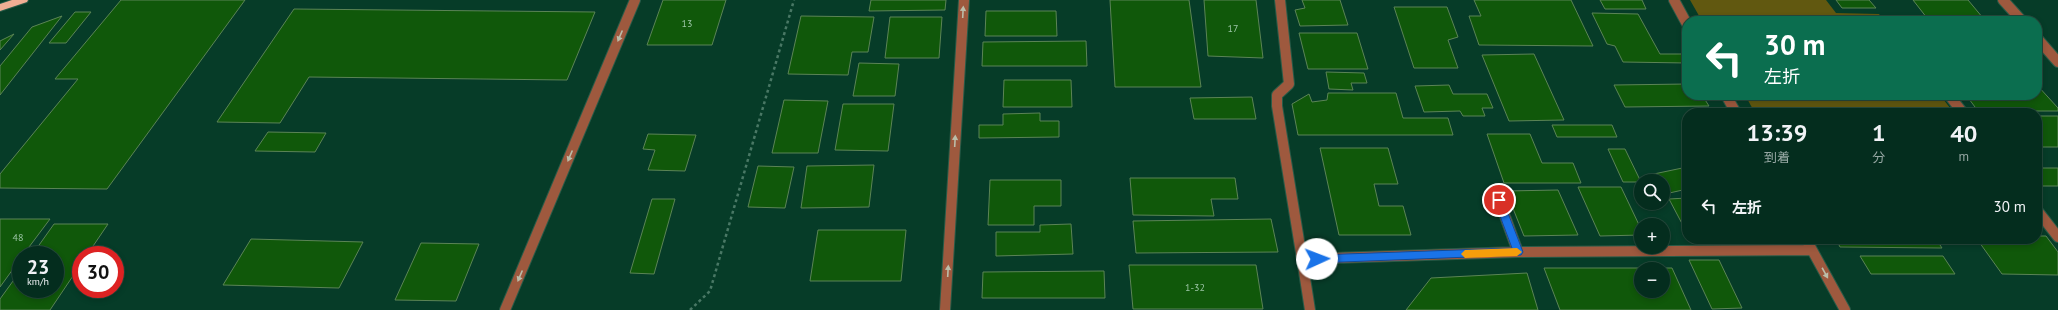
<!DOCTYPE html>
<html lang="ja">
<meta charset="utf-8">
<style>
:root{--surface:#042d1e;--page:#12392b;--text:#f1f3f6;--muted:#97a8a4;--line:#25493c}
body{margin:0;font-family:"PT Sans","Noto Sans JP",sans-serif;background:var(--page);color:var(--text);height:100vh;display:flex;flex-direction:column;font-size:15px;white-space:nowrap}
*{box-sizing:border-box;margin:0}
p{font-size:13px;color:var(--muted)}
.icon{flex:none;width:22px;height:22px;fill:none;stroke:currentColor;stroke-width:2;stroke-linecap:round;stroke-linejoin:round}
.map{position:relative;flex:1;overflow:hidden}
.drawer{position:absolute;left:1682px;top:108px;width:360px;height:136px;display:flex;flex-direction:column;background:var(--surface);border-radius:16px;box-shadow:0 2px 6px #0003,0 0 0 1px var(--line)}
.drawer>*{flex:none}
.hud{position:absolute;left:1682px;top:16px;width:360px;height:84px;border-radius:16px;box-shadow:0 2px 6px #0003,0 0 0 1px var(--line);background:#0b6e4f;color:#fff;overflow:hidden}
.buttons{position:absolute;left:1634px;top:174px;display:grid;gap:8px}
.buttons a{display:grid;place-items:center;width:36px;height:36px;border-radius:50%;background:var(--surface);box-shadow:0 2px 6px #0003,0 0 0 1px var(--line);font-size:20px}
.speed{position:absolute;left:12px;top:246px;display:flex;gap:8px;font-size:20px;font-weight:700;text-align:center}
.speed>*{display:grid;place-content:center;width:52px;height:52px;border-radius:50%;background:var(--surface);box-shadow:0 2px 6px #0003,0 0 0 1px var(--line);line-height:1}
.speed small{font-size:10px;font-weight:400}
.speed .limit{border:6px solid #d22;background:#fff;color:#111}
.pin{position:absolute;display:grid;place-items:center;width:34px;height:34px;color:#fff;margin:-17px;border:2px solid #fff;border-radius:50%;box-shadow:0 1px 4px #0007}
.me{position:absolute;width:44px;margin:-22px;rotate:88deg;stroke-linejoin:round;filter:drop-shadow(0 0 3px #0008)}
.turn{display:flex;align-items:center;gap:14px;height:84px;padding:0 16px;font-size:18px}
.turn .icon{width:52px;height:52px;stroke-width:2.5}
.turn b{display:block;font-size:28px;line-height:34px}
.eta{display:flex;justify-content:space-evenly;align-items:center;height:68px;text-align:center}
.eta b{font-size:24px;font-weight:700;line-height:28px}
ul{padding:0;list-style:none}
li{display:flex;align-items:center;gap:12px;height:60px;padding:0 16px}
li div{flex:1}
li b{display:block;font-size:15px}
li em{font-style:normal}
.map>svg:first-child{display:block}
</style>
<div class="map">
<svg width="2058" height="310" viewBox="0 0 2058 310">
<rect width="100%" height="100%" fill="#063c28"/>
<path fill="#615810" d="M1690 0H1826L1836 13 1879 14 1884 21H1702Z
M1745 95H1940L1954 113H1755Z"/>
<path fill="#10580a" stroke="#5b8456" fill-rule="evenodd" d="M121 0H245L107 189 0 188V174L78 79H55Z
M663 0H726L712 45H647Z
M871 0H946L945 10 869 11Z
M1110 0H1189L1201 87H1115Z
M1204 0H1256L1263 58 1208 56Z
M1302 0H1340L1348 25 1300 26 1295 10 1305 8Z
M1474 0H1571L1593 46 1479 45 1469 16H1481Z
M1600 0H1642L1646 9H1605Z
M1836 0H1869L1876 8H1842Z
M1913 0H1968L1983 18H1927Z
M1394 7H1447L1458 37 1448 40 1458 68H1414Z
M294 9 595 12 567 80 309 77 280 123 217 122Z
M986 11H1056L1057 36H985Z
M75 12H91L66 43H49Z
M1592 13 1638 14 1660 54H1683L1687 63 1623 62 1615 46 1607 44Z
M62 16 0 95V66L32 27Z
M801 16 874 17 868 52H852L848 75 788 74Z
M890 17H942L939 58H885Z
M1299 33H1357L1368 69H1308Z
M14 34 0 50V41Z
M1086 41 1087 66H982L983 42Z
M1534 54 1564 120 1509 121 1482 55Z
M859 63 899 64 895 96H853Z
M1326 72 1364 73 1367 83H1351L1353 90 1329 89Z
M1004 80H1071L1072 107H1003Z
M1687 84V95H1702L1709 106 1625 107 1614 85Z
M1449 85 1453 94H1487L1493 108H1482L1485 116H1463L1460 111 1424 112 1415 86Z
M2037 85 2058 108V111H1978L1966 95H2037Z
M1328 93H1396L1403 118H1448L1453 135H1298L1292 104 1309 94 1312 102 1327 100Z
M1252 97 1256 119H1194L1190 98Z
M784 100 828 101 818 153H772Z
M843 104H894L888 151 835 150Z
M1040 113V121H1059V137L979 138V125H1003V114Z
M2037 116H2058V147H2037Z
M1552 125H1612L1617 137H1557Z
M268 132 326 133 315 152 255 151Z
M648 134 696 135 685 171 648 170 655 150 643 149Z
M1487 134H1530L1542 163H1573L1581 183H1504Z
M1320 148H1388L1398 184H1374L1379 206H1403L1411 235H1339Z
M1608 149H1625L1641 182H1623Z
M874 165 869 207 801 208 807 166Z
M758 166 794 167 785 208 748 207Z
M1687 167V189L1665 194 1663 192V181H1654L1649 175Z
M2037 168H2058V186H2039L2037 183Z
M1130 178H1235L1238 199H1211L1214 216 1133 215Z
M990 180H1061V206H1034V225H988Z
M1578 187H1621L1641 229V235L1600 236Z
M1558 190 1578 235 1524 236 1506 191Z
M1687 198V233L1669 199Z
M652 199H675L654 274 630 273Z
M0 219H50L23 255H21V258L0 287Z
M1271 219 1278 252 1136 253 1133 221Z
M54 224H108L87 255H81V264L50 310H0V299L21 270V289H55V255H32Z
M1071 224 1073 254 996 256V232H1040V225Z
M818 230H906L901 281H810Z
M2037 236H2046L2058 252V275L2002 274 1977 239H2037Z
M251 239 363 242 339 288 223 285Z
M1836 239H1936L1942 248 1840 247Z
M421 243 479 244 456 301 395 300Z
M1860 256H1943L1955 274H1871Z
M1689 260H1719L1742 308 1712 309Z
M1129 265H1256L1263 309H1133Z
M1544 268H1672L1691 310H1560ZM1641 269H1663V291H1641Z
M1104 271 1105 298H982L983 272Z
M1527 273 1538 310H1406L1431 278Z"/>
<g fill="none" stroke-linecap="round" stroke-linejoin="round">
<defs>
<path id="minor" d="M1280 0 1289 84 1277 95V106L1302 259 1518 252 1811 250
M1674 0 1687 24
M2003 0 2022 21
M2037 38 2058 62
M1726 95 1736 113
M1949 95 1963 113
M1499 200 1518 252
M2037 210 2058 237
M1806 239 1845 310
M1302 259 1310 310
M505 310 635 0
M945 310 964 0"/>
<path id="highway" d="M12 0H28L27 2 0 11V4Z"/>
</defs>
<use href="#minor" stroke="#295b48" stroke-width="12"/>
<use href="#highway" stroke="#295b48" stroke-width="2"/>
<path stroke="#497865" stroke-width="2.5" stroke-dasharray="3 3" stroke-linecap="butt" d="M690 310 710 291 794 0"/>
<use href="#minor" stroke="#9e593e" stroke-width="10"/>
<use href="#highway" fill="#f1ae94" fill-rule="evenodd"/>
</g>
<defs><path id="oneway-solid" d="M-6-.8H1V-3.2L6.5 0L1 3.2V.8H-6Z"/></defs>
<g fill="#bbbda9">
<use href="#oneway-solid" transform="translate(963 12) rotate(-87)"/>
<use href="#oneway-solid" transform="translate(620 36) rotate(113)"/>
<use href="#oneway-solid" transform="translate(955 141) rotate(-87)"/>
<use href="#oneway-solid" transform="translate(570 156) rotate(113)"/>
<use href="#oneway-solid" transform="translate(948 271) rotate(-87)"/>
<use href="#oneway-solid" transform="translate(1825 273) rotate(61)"/>
<use href="#oneway-solid" transform="translate(520 276) rotate(113)"/>
</g>
<path fill="#1a73e8" stroke="#114b97" d="M1499 197 1503 200 1523 252 1521 255 1317 263 1312 259 1317 255 1512 248 1494 200Z"/>
<path fill="#f59e0b" d="M1517 248 1522 252 1517 256 1465 258 1461 254 1465 250Z"/>
<g text-anchor="middle" stroke-width="3" stroke-linejoin="round" paint-order="stroke">
<g font-size="10" fill="#9ac4a4">
<text x="687" y="27">13</text>
<text x="1233" y="32">17</text>
<text x="18" y="241">48</text>
<text x="1195" y="291">1-32</text>
</g>
</g>
</svg>
<div class="buttons">
<a><svg class="icon" aria-label="search" viewBox="0 0 24 24"><circle cx="10" cy="10" r="6"/><path d="M15 15l6 6"/></svg></a>
<a>+</a>
<a>−</a>
</div>
<div class="speed"><div>23<small>km/h</small></div><div class="limit">30</div></div>
<div class="pin" style="left:1499px;top:200px;background:#d93025"><svg class="icon" aria-label="arrive" viewBox="0 0 24 24"><path d="M6 21V4h12l-3 4 3 4H6"/></svg></div>
<svg class="me" style="left:1317px;top:259px" viewBox="-20 -20 40 40"><circle r="19" fill="#fff"/><path d="M0-13L10 11 0 6-10 11z" fill="#1a73e8"/></svg>
<div class="hud">
<div class="turn"><svg class="icon" aria-label="left" viewBox="0 0 24 24"><path d="M17 20v-9H6M10 6l-5 5 5 5"/></svg><div><b>30 m</b>左折</div></div>
</div>
<section class="drawer">
<div class="eta">
<div><b>13:39</b><p>到着</p></div>
<div><b>1</b><p>分</p></div>
<div><b>40</b><p>m</p></div>
</div>
<ul>
<li><svg class="icon" aria-label="left" viewBox="0 0 24 24"><path d="M17 20v-9H6M10 6l-5 5 5 5"/></svg><div><b>左折</b></div><em>30 m</em></li>
</ul>
</section>
</div>
